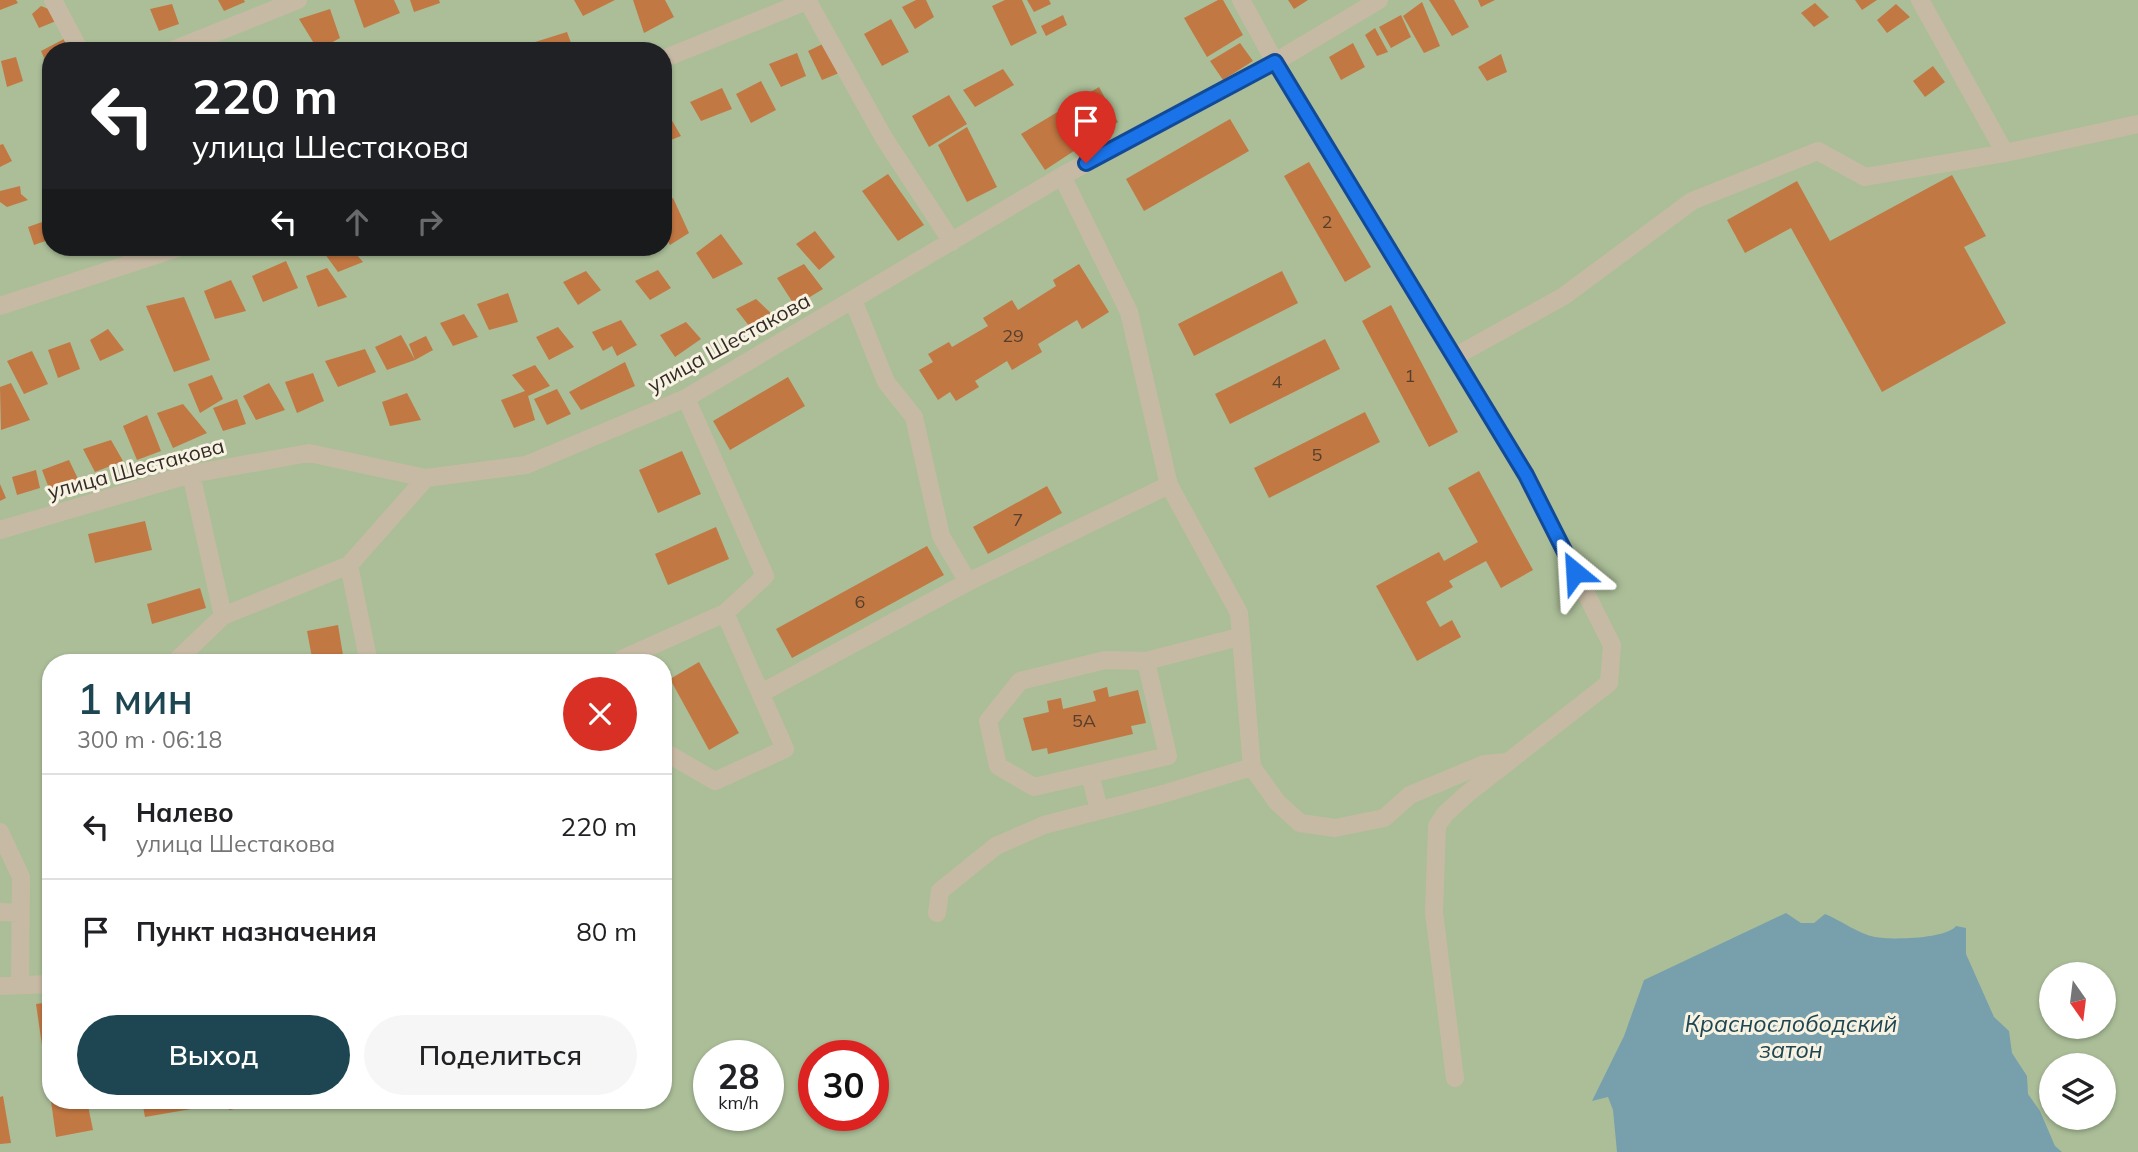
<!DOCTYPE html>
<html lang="ru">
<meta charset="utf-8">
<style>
:root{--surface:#fff;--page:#f6f6f6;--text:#202124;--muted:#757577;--line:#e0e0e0;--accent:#1d4652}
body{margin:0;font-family:Mulish,sans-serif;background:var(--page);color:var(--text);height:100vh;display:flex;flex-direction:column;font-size:26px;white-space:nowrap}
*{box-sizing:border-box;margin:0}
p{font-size:23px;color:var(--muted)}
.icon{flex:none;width:38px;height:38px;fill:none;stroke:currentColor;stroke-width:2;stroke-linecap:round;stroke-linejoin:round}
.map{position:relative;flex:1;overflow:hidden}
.drawer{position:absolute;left:42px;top:654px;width:630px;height:455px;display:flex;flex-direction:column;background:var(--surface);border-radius:28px;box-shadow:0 2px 5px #0004}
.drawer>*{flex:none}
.top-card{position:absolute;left:42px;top:42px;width:630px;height:214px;border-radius:28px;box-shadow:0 2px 5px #0004;background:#202124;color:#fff;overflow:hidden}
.needle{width:46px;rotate:166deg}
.tools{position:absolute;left:2039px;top:962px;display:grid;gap:14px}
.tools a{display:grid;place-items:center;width:77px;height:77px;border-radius:50%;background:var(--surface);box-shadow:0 2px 5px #0004;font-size:35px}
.speed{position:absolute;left:693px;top:1040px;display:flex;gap:14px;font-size:35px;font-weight:700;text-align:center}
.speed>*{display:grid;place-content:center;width:91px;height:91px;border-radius:50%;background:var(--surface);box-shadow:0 2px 5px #0004;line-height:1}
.speed small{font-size:18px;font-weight:400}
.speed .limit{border:10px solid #d22;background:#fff;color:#111}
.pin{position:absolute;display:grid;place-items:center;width:60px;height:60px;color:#fff;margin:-72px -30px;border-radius:50% 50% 50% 0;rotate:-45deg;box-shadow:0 0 7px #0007}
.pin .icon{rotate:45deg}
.me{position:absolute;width:77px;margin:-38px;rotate:333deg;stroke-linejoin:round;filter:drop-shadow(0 0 5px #0008)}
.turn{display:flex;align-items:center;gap:24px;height:147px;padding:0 35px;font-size:32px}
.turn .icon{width:91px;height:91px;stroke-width:2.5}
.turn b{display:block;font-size:49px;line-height:60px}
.lanes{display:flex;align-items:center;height:66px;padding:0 35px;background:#0003;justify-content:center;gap:35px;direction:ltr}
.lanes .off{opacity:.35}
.round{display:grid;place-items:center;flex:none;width:74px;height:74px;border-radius:37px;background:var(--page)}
.headline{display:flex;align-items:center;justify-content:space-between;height:119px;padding:0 35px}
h1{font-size:42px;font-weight:600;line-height:52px;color:var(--accent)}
.action{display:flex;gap:14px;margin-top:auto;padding:14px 35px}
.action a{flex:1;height:80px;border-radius:42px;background:var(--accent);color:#fff;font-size:28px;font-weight:600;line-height:80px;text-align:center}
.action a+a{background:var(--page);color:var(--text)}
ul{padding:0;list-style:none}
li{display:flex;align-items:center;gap:21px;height:105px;padding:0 35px;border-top:2px solid var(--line)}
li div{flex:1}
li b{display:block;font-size:26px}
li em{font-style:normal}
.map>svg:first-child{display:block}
</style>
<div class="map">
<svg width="2138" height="1152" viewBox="0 0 2138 1152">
<rect width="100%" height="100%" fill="#f0e9d8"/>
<path fill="#abbe98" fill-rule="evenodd" d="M0 0H2138V1152H0ZM51 51H663V247H51ZM51 663H663V1101H51ZM2051 975H2104V1027H2051ZM709 1055H768V1115H709ZM814 1055H873V1115H814ZM2051 1066H2104V1118H2051Z"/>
<path fill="#78a0ac" d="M1786 913 1801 923H1814L1825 914C1840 920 1859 934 1875 937 1891 940 1946 939 1956 926L1966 928V954L1994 1017 2009 1031 2012 1053 2027 1076 2028 1094 2040 1111 2055 1146 2062 1152H1617L1613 1110 1608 1097 1592 1101 1624 1036 1644 980Z"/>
<path fill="#c27843" d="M0 0H16L18 3 0 10Z
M218 0H244L245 2 224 11Z
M354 0H394L400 13 364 28Z
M410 0H439L440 3 414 12Z
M574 0H615L583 16Z
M633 0H665L674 17 644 33Z
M916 0H926L934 17 915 29 902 7Z
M1005 0H1022L1037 33 1011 46 992 6Z
M1027 0H1049L1051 4 1034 12Z
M1218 0H1223L1243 35 1207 57 1184 18Z
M1288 0H1308L1294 9Z
M1429 0H1454L1469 27 1452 36Z
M1478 0H1495L1481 7Z
M1855 0H1877L1862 10Z
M1422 2 1440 46 1424 53 1403 16Z
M1815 3 1829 17 1814 27 1801 13Z
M172 4 179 24 159 31 150 9Z
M1896 4 1910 17 1887 33 1877 20Z
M41 6 51 10 56 21 39 28 32 14Z
M330 9 340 38 318 50 299 19Z
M1063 15 1067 25 1046 36 1041 26Z
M1401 15 1411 37 1391 48 1379 27Z
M891 19 909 52 882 66 864 34Z
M1375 28 1388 52 1377 56 1365 35Z
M567 32 574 51H539L535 42Z
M64 39 70 51H51V61L45 60 41 51Z
M829 41 844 71 822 80 808 51Z
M407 43 410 51H393Z
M512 43 515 51H482V50Z
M1240 43 1253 61 1223 80 1210 61Z
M1353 43 1365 67 1341 80 1329 57Z
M246 44 249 51H227V50Z
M797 53 806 76 781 87 769 64Z
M1501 54 1507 72 1487 81 1478 67Z
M16 57 23 81 7 87 1 61Z
M1933 66 1945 82 1925 97 1913 81Z
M1003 69 1014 85 975 107 963 90Z
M761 81 776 110 751 123 736 94Z
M1099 87 1118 122 1045 170 1021 134Z
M722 88 732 109 701 121 690 102Z
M949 95 967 124 929 147 912 116Z
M667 112 681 136 663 143V113Z
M1230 119 1249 151 1144 211 1126 179Z
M967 127 997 187 967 202 938 145Z
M3 144 12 161 0 167V145Z
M1309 162 1371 267 1345 282 1284 176Z
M888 174 924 225 898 241 862 191Z
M1952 175 1986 236 1964 247 2006 323 1882 392 1791 228 1745 253 1727 220 1797 181 1830 241Z
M20 186 21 194 28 200 7 207 0 202V191Z
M673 198 689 233 670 245 663 233V202Z
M45 221 51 239 34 245 28 227Z
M815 231 835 257 819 270 796 244Z
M721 234 743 264 713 279 696 253Z
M332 247H350L363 262 338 272 322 250Z
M359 247H386L365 254Z
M286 261 298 288 263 302 252 276Z
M804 264 823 289 795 306 777 278Z
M1079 264 1109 312 1082 329 1077 320 1038 344 1042 352 1012 370 1007 361 975 381 979 387 956 401 950 392 938 400 919 370 933 362 928 354 949 342 952 347 988 326 983 318 1012 300 1018 310 1056 286 1053 280Z
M327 268 347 297 318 307 306 276Z
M658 270 671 288 650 300 635 281Z
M586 271 601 290 578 305 563 282Z
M1282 271 1298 303 1194 356 1178 324Z
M231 280 246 311 215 319 204 291Z
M508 293 518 322 489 330 477 304Z
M184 297 210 360 174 372 146 306Z
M756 299 776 318 753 331 736 309Z
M1391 305 1458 432 1429 447 1362 321Z
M464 314 478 337 453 346 440 323Z
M621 320 637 345 617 356 612 346 603 351 592 332Z
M686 322 701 339 675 357 660 335Z
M558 327 574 347 549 360 536 337Z
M108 329 124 350 100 361 90 340Z
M401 335 415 360 387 370 375 347Z
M426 336 433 350 415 360 409 344Z
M1325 339 1340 369 1230 424 1215 394Z
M70 342 80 369 58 378 48 350Z
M365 349 376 372 338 387 325 361Z
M32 351 48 384 24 394 7 361Z
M625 362 635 386 581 410 569 392Z
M535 365 550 386 528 396 535 420 514 428 501 400 525 391 512 375Z
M313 373 324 401 297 413 285 382Z
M212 375 223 399 200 413 188 384Z
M788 377 805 406 730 450 713 421Z
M11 383 30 420 1 430 0 387Z
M269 383 285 410 256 420 243 396Z
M557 389 571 414 547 425 534 399Z
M407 393 421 420 390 426 382 402Z
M237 399 246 424 223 431 213 408Z
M183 404 207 433 173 448 157 413Z
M1365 412 1380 442 1269 498 1254 468Z
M147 415 161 451 137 460 123 426Z
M111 440 123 461 95 472 83 449Z
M682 451 701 494 658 513 639 470Z
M69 460 79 481 50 491 42 470Z
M36 470 40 488 17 495 12 477Z
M1479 471 1533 570 1501 588 1486 561 1449 581 1453 587 1426 602 1440 627 1452 620 1461 637 1417 661 1376 586 1439 552 1444 561 1478 542 1448 488Z
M0 484 6 498 0 501Z
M1047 486 1062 513 988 554 973 527Z
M145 521 152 550 95 563 88 534Z
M716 527 729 559 668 585 655 554Z
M927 546 944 575 792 658 776 629Z
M200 588 206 608 152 624 147 604Z
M338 625 344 661 313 663 307 631Z
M699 662 739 733 709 750 670 679Z
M1107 687 1109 697 1138 690 1146 723 1131 726 1133 734 1048 754 1047 748 1032 751 1023 718 1049 712 1047 701 1061 698 1063 709 1096 701 1093 691Z
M51 1002V1051L43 1052 36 1004Z
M3 1096 11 1143 0 1144V1097Z
M51 1101H87L93 1130 56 1137Z
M142 1101H195L197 1108 145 1117Z
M227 1101H269L270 1102 229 1110Z"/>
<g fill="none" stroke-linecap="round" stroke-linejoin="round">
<path stroke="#c7baa4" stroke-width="18" d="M53 0 80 51
M807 0 884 138 952 242
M1241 0 1275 62 1526 475 1612 645 1609 683 1467 794 1445 814 1437 826 1434 913 1455 1078
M1920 0 2005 153
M170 51 298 0
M663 59 809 0
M1062 176 1129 312 1169 485 1239 613 1252 767 1277 802 1300 823 1335 828 1384 818 1410 795 1484 764 1507 762
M853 300 886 382 914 417 941 536 968 582
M0 306 181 247
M1454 357 1564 296 1692 201 1818 151 1865 177 2005 153 2138 124
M191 474 223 616 349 565
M0 530 191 474 309 453 426 478 526 465 686 398 1062 176 1275 62 1379 0
M1146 661 1105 660 1020 681 988 721 998 766 1034 787 1168 756 1146 661 1239 637
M174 663 223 616
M369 663 349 565 426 478
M624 663 622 659 725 613 765 576 686 398
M761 693 968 582 1169 485
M663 751 715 781 785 749 725 613
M1090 774 1099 810
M0 832 21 877 20 983
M0 912 20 913
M937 913 940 891 996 846 1044 825 1163 794 1252 767
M0 986 51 984"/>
</g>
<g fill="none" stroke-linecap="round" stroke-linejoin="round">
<defs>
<path id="route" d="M1086 163 1275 62 1526 475 1575 572"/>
</defs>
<use href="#route" stroke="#114b97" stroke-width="18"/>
<use href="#route" stroke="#1a73e8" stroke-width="12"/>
</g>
<g text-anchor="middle" stroke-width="6" stroke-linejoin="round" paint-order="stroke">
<g font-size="18" fill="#573f2d">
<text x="1327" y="228">2</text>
<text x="1013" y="342">29</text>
<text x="1410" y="382">1</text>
<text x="1277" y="388">4</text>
<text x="1317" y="461">5</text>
<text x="1018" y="526">7</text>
<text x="860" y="608">6</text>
<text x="1084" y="727">5А</text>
</g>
<g font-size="21" fill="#332c26" stroke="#f8f2e3">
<text transform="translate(729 343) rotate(-29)" y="7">улица Шестакова</text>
<text transform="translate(136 469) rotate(-15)" y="7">улица Шестакова</text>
</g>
<g font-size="23" font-style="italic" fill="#1d4652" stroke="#f8f2e3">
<text x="1791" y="1032">Краснослободский<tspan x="1791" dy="26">затон</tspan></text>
</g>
</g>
</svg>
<div class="tools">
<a><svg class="needle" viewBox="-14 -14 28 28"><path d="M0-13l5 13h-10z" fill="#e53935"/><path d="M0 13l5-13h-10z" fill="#757577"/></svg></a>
<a><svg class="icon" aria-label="layers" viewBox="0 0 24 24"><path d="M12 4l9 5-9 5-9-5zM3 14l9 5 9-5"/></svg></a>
</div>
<div class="speed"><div>28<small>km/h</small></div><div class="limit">30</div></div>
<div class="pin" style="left:1086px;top:163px;background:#d93025"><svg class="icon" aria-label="arrive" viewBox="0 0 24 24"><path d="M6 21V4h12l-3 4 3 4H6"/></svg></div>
<svg class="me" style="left:1575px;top:572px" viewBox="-20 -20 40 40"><path d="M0-17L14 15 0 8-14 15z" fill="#1a73e8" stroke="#fff" stroke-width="4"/></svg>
<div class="top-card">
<div class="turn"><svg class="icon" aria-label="left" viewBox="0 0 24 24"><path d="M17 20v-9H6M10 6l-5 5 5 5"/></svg><div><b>220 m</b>улица Шестакова</div></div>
<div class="lanes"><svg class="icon" aria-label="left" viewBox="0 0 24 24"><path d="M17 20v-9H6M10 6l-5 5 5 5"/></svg><svg class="icon off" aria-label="ahead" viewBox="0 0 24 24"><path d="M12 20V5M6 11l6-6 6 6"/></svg><svg class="icon off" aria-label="right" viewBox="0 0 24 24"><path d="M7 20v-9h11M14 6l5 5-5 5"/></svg></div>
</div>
<section class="drawer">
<div class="headline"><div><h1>1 мин</h1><p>300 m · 06:18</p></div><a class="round" style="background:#d93025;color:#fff"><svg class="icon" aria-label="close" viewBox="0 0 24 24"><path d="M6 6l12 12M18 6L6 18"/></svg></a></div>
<ul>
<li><svg class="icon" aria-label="left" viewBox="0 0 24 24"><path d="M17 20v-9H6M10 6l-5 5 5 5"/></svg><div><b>Налево</b><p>улица Шестакова</p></div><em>220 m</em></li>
<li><svg class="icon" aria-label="arrive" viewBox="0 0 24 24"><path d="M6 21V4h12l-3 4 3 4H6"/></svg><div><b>Пункт назначения</b></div><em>80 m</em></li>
</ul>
<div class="action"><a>Выход</a><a>Поделиться</a></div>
</section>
</div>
